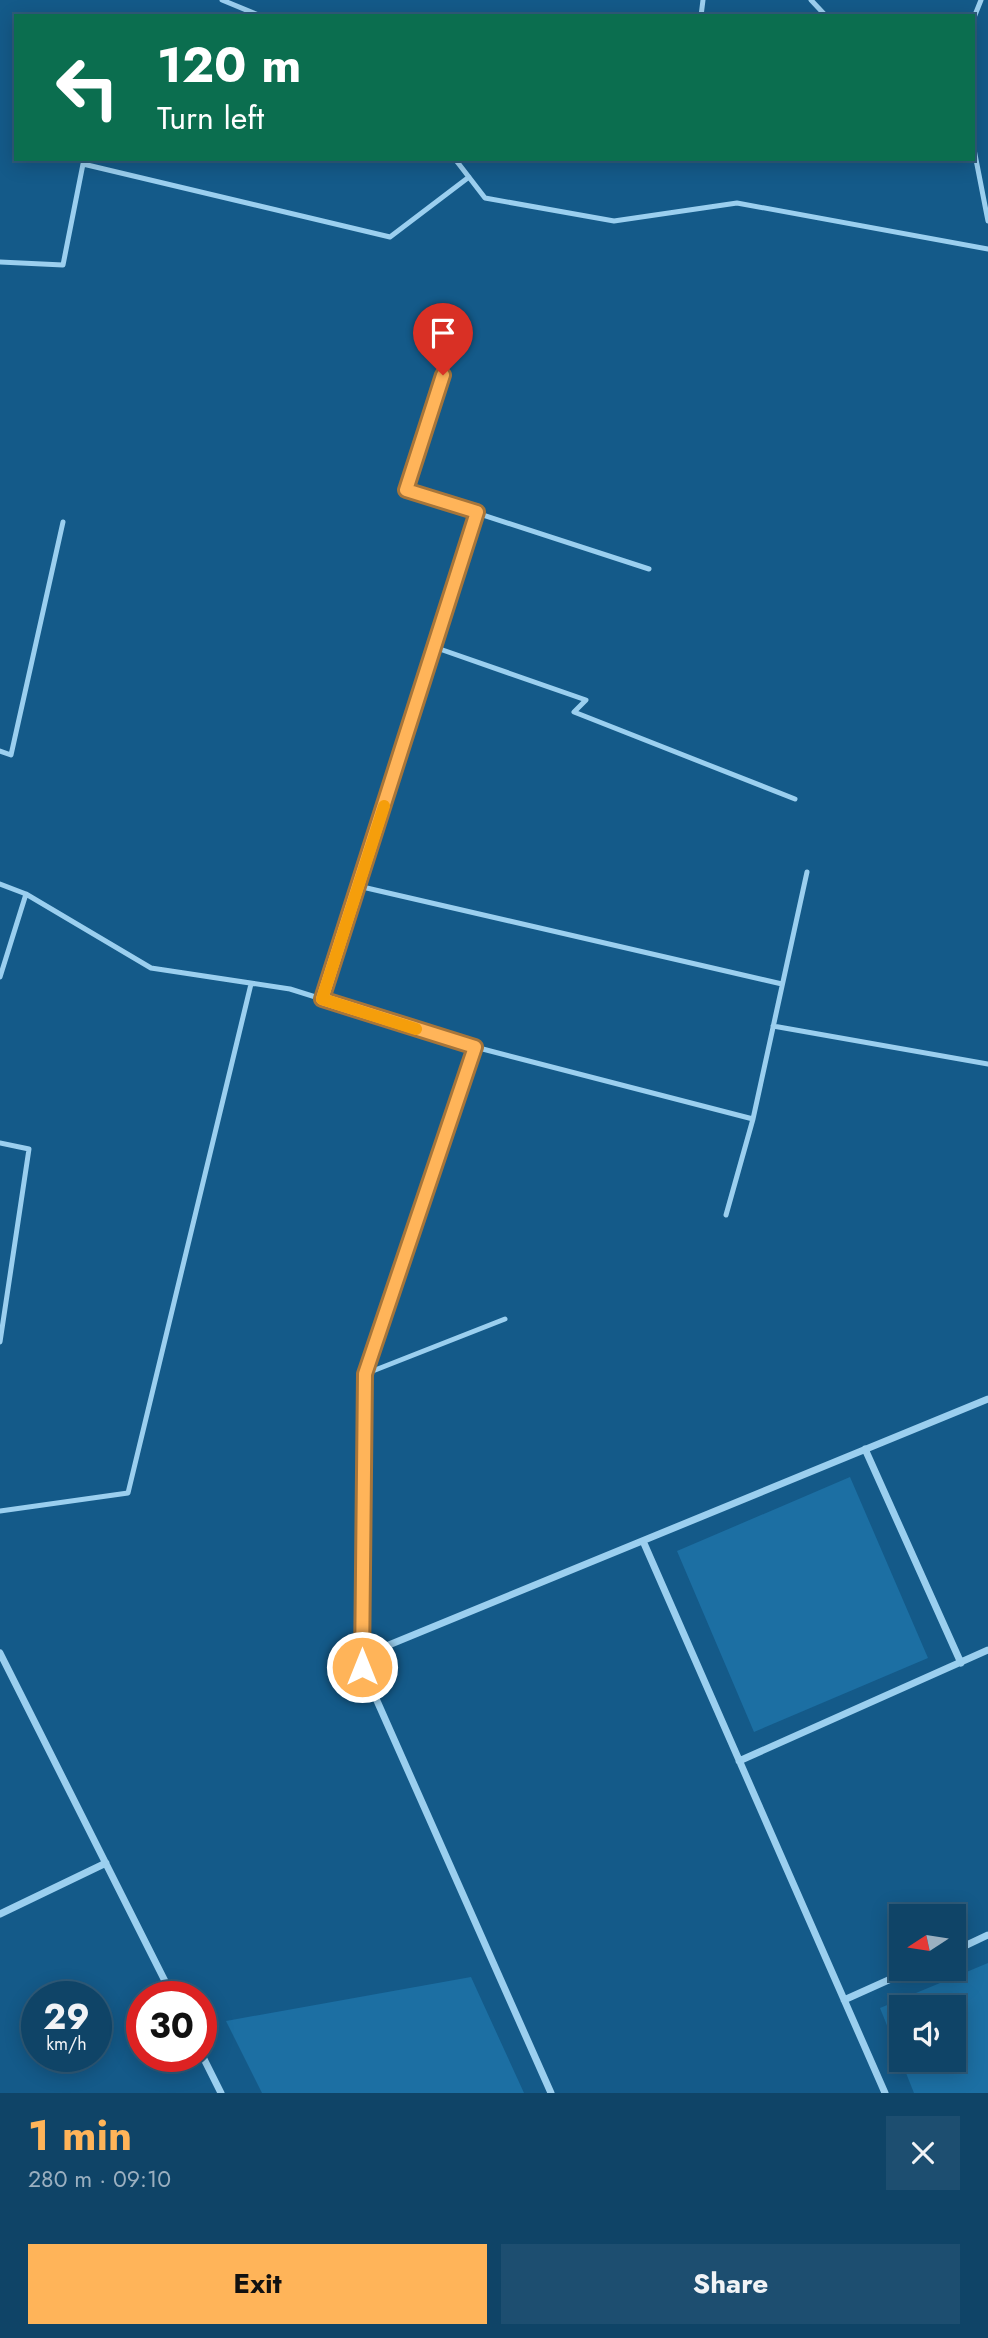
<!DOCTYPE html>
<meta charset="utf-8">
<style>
:root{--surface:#0f4467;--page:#1d4e70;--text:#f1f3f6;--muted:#9bb0c0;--line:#2f5c7b;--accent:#ffb459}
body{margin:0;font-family:Jost,sans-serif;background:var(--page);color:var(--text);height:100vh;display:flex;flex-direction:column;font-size:26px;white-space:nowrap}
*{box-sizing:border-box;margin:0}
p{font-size:23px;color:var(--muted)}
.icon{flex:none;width:38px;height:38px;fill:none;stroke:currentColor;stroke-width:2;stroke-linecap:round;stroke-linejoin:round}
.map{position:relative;height:2093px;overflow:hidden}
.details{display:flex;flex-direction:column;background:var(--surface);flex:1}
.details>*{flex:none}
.hud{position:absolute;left:14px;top:14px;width:961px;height:147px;border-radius:0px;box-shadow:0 4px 18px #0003,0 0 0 2px var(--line);background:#0b6e4f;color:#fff;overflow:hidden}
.needle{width:46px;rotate:258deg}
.fabs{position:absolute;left:889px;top:1904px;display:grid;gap:14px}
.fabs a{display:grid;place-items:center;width:77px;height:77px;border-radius:0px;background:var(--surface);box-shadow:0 4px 18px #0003,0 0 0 2px var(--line);font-size:35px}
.speed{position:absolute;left:21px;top:1981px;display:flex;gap:14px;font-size:35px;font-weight:700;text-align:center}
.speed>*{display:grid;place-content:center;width:91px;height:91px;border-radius:50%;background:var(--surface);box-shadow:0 4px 18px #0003,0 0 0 2px var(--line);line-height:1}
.speed small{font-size:18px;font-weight:400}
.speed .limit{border:10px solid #d22;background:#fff;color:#111}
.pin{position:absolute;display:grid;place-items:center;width:60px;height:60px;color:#fff;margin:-72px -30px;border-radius:50% 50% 50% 0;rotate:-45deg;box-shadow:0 0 7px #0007}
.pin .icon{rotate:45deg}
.me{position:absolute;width:77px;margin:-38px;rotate:0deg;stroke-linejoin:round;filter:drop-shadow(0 0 5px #0008)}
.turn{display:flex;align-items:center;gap:24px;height:147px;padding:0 28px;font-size:32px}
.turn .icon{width:91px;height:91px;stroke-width:2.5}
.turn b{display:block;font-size:49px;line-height:60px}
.round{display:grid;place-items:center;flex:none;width:74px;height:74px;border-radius:0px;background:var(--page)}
.summary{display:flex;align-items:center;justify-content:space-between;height:119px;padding:0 28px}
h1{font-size:42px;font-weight:700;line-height:52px;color:var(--accent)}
.primary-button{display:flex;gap:14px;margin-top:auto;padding:14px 28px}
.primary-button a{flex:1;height:80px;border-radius:0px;background:var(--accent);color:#111;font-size:28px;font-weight:700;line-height:80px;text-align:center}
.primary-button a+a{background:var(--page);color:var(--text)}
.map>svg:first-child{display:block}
</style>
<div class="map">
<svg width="988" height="2093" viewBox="0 0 988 2093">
<rect width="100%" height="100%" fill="#145a89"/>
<path fill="#1c6fa3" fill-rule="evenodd" d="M850 1477 928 1658 754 1732 677 1551Z
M988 1963V2093H914L880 2008ZM901 2007H954V2060H901Z
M471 1977 524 2093H262L226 2021Z"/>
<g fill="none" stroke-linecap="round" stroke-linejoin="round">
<path stroke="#9bcfef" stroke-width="5" d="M222 0 261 16
M811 0 826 16
M701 16 703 0
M973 20 981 0
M973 144 988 221
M455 159 485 198 614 221 737 203 988 249
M0 262 63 265 83 164 390 237 469 177
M458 329 406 490 649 569
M434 647 586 700 574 712 795 799
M0 751 11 755 63 522
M0 884 26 894 151 968 290 989 475 1047 753 1119
M358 886 782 984
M0 977 26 894
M322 999 477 512
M773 1026 988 1064
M0 1143 29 1149 0 1342
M726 1215 753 1119 807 872
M365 1374 505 1319
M0 1511 128 1493 251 984"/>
<path stroke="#9bcfef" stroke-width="7" d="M475 1047 365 1374 362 1667 551 2093
M865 1449 961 1663
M643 1541 885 2093
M0 1653 173 1997
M362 1656 988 1399
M739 1761 988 1650
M0 1914 106 1863
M954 1951 988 1935
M844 2000 913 1969
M201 2053 221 2093"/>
</g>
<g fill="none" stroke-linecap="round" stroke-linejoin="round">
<defs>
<path id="route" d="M362 1667 365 1374 475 1047 322 999 477 512 406 490 443 375"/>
</defs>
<use href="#route" stroke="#a6753a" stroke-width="18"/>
<use href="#route" stroke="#ffb459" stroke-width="12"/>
<path stroke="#f59e0b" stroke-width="12" d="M384 806 322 999 416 1029"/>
</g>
</svg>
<div class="fabs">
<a><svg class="needle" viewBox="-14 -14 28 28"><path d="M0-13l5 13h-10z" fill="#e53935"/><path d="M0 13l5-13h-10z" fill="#9bb0c0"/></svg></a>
<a><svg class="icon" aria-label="sound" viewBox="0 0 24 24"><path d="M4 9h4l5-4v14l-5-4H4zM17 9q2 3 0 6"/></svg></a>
</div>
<div class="speed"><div>29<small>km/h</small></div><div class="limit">30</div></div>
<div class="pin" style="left:443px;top:375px;background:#d93025"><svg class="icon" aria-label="arrive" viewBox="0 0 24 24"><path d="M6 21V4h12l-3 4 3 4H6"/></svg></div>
<svg class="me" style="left:362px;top:1667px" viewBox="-20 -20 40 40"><circle r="17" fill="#ffb459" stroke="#fff" stroke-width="3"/><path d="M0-11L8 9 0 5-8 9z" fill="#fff"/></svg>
<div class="hud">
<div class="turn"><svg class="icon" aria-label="left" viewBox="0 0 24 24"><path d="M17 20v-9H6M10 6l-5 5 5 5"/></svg><div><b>120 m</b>Turn left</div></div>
</div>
</div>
<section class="details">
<div class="summary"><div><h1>1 min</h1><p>280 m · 09:10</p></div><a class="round"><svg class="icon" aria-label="close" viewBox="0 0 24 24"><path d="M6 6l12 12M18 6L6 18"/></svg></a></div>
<div class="primary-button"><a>Exit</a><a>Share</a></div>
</section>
